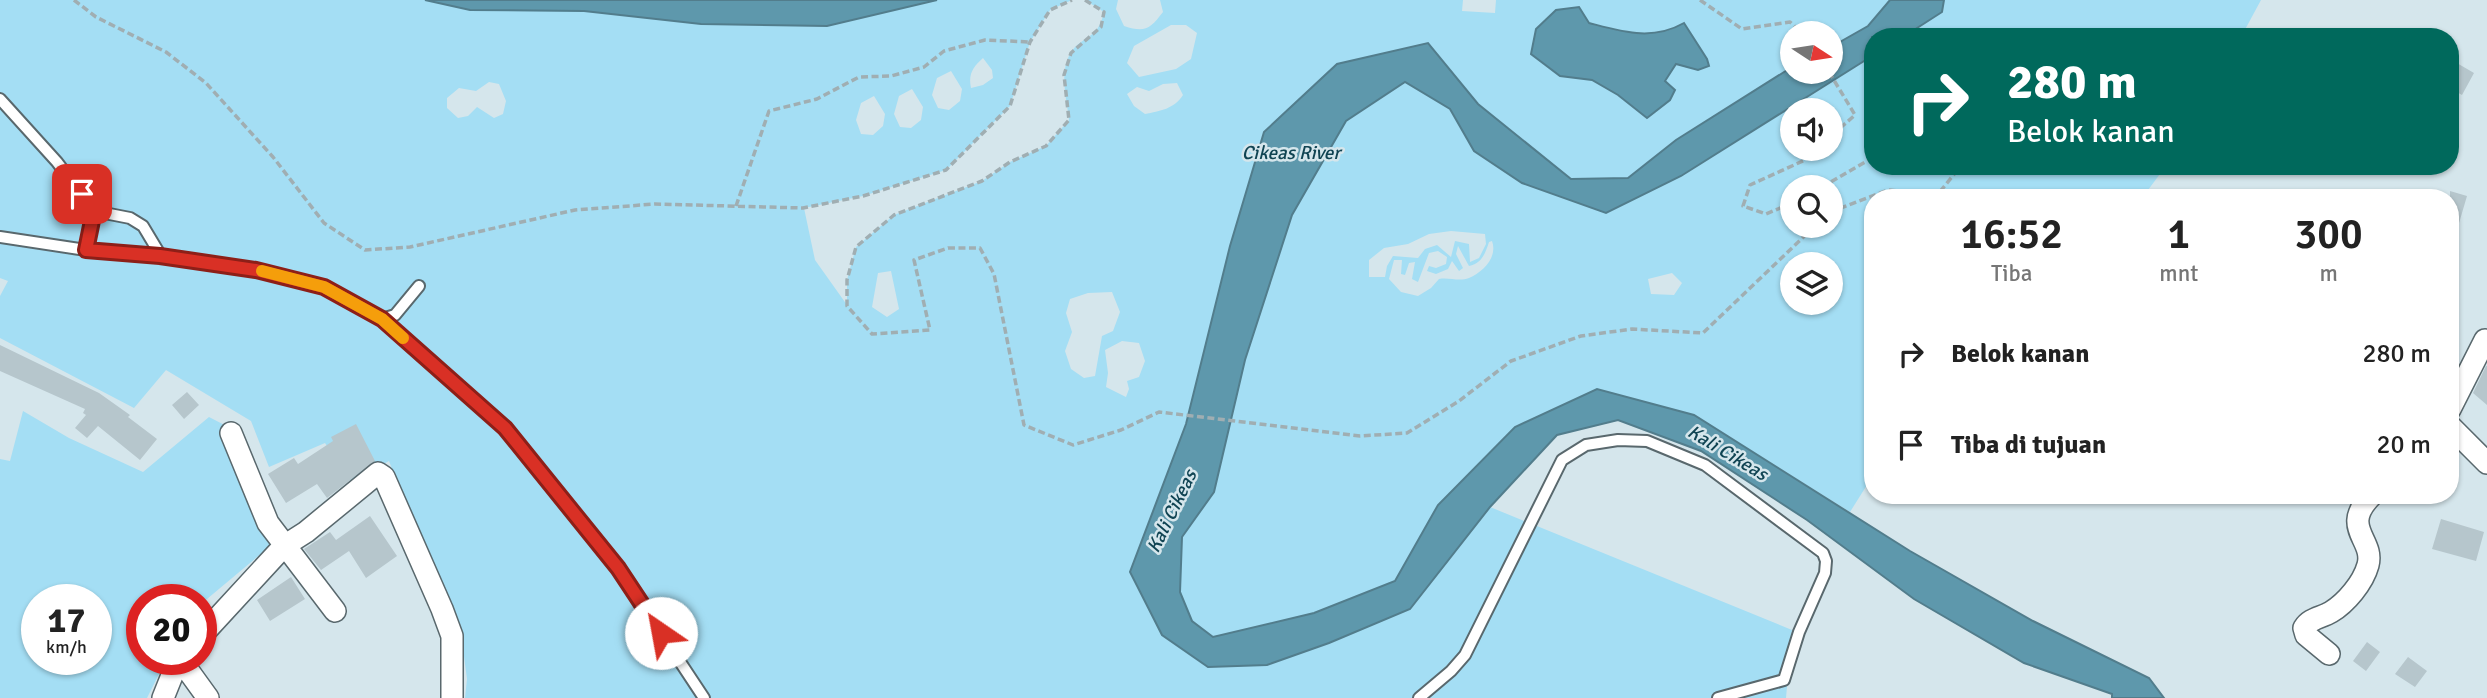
<!DOCTYPE html>
<html lang="id">
<style>
:root{--surface:#fff;--page:#f2f2f2;--text:#222;--muted:#767676}
body{margin:0;font-family:Signika,sans-serif;background:var(--page);color:var(--text);height:100vh;display:flex;flex-direction:column;font-size:26px;white-space:nowrap}
*{box-sizing:border-box;margin:0}
p{font-size:23px;color:var(--muted)}
.icon{flex:none;width:38px;height:38px;fill:none;stroke:currentColor;stroke-width:2;stroke-linecap:round;stroke-linejoin:round}
.map{position:relative;flex:1;overflow:hidden}
.drawer{position:absolute;left:1864px;top:189px;width:595px;height:315px;display:flex;flex-direction:column;background:var(--surface);border-radius:28px;box-shadow:0 2px 5px #0004}
.drawer>*{flex:none}
.top-card{position:absolute;left:1864px;top:28px;width:595px;height:147px;border-radius:28px;box-shadow:0 2px 5px #0004;background:#00695c;color:#fff;overflow:hidden}
.needle{width:46px;rotate:102deg}
.buttons{position:absolute;left:1780px;top:21px;display:grid;gap:14px}
.buttons a{display:grid;place-items:center;width:63px;height:63px;border-radius:50%;background:var(--surface);box-shadow:0 2px 5px #0004;font-size:35px}
.speed{position:absolute;left:21px;top:584px;display:flex;gap:14px;font-size:35px;font-weight:700;text-align:center}
.speed>*{display:grid;place-content:center;width:91px;height:91px;border-radius:50%;background:var(--surface);box-shadow:0 2px 5px #0004;line-height:1}
.speed small{font-size:18px;font-weight:400}
.speed .limit{border:10px solid #d22;background:#fff;color:#111}
.pin{position:absolute;display:grid;place-items:center;width:60px;height:60px;color:#fff;margin:-30px;border-radius:14px;box-shadow:0 4px 10px #0006}
.me{position:absolute;width:77px;margin:-38px;rotate:327deg;stroke-linejoin:round;filter:drop-shadow(0 0 5px #0008)}
.turn{display:flex;align-items:center;gap:24px;height:147px;padding:0 28px;font-size:32px}
.turn .icon{width:91px;height:91px;stroke-width:2.5}
.turn b{display:block;font-size:49px;line-height:60px}
.eta{display:flex;justify-content:space-evenly;align-items:center;height:119px;text-align:center}
.eta b{font-size:42px;font-weight:600;line-height:49px}
ul{padding:0;list-style:none}
li{display:flex;align-items:center;gap:21px;height:91px;padding:0 28px}
li div{flex:1}
li b{display:block;font-size:26px}
li em{font-style:normal}
.map>svg:first-child{display:block}
</style>
<div class="map">
<svg width="2487" height="698" viewBox="0 0 2487 698">
<rect width="100%" height="100%" fill="#d5e6ec"/>
<path fill="#a4def4" fill-rule="evenodd" d="M0 0H425L470 10 584 11 701 24 827 26 937 0H1072L1050 10 1030 42 1010 106 946 170 863 196 804 208 815 260 847 305V280L856 247 894 215 982 181 1010 162 1046 146 1069 120C1067 100 1059 74 1070 54 1081 35 1098 41 1104 12L1085 0H1118L1116 9 1124 26C1145 33 1150 29 1163 12L1160 0H1463L1462 11 1495 13 1496 0H1890L1868 26 1831 47 1830 33H1792V67L1676 140 1628 178 1571 179 1478 104 1428 44 1264 132 1230 246 1186 424 1130 571 1162 635 1208 667 1267 665 1410 609 1490 507 1792 630 1786 698H465L467 679 461 634 411 518 389 461 351 482 325 443 269 467 251 421 166 370 134 408 0 338V296L8 281 0 278ZM1579 7 1589 23C1624 32 1651 41 1684 23L1707 59 1709 65 1698 70 1676 64 1665 81 1618 95 1592 80 1560 76ZM1171 25H1186L1197 33 1191 59 1176 69 1139 77 1127 63 1134 46ZM983 58 992 70 993 78 983 85 971 88C968 74 973 67 983 58ZM951 71 962 89 960 101 949 110 938 108 932 95 937 78ZM489 82 499 84 506 101 503 114 494 118 477 107 468 116 458 118 447 108V98L459 88 476 91ZM1177 83 1183 95C1174 109 1160 111 1145 114L1134 106 1127 94 1137 87 1149 91 1163 84ZM912 89 923 107 921 120 911 128 900 127 894 114 899 96ZM874 96 885 114 883 126 873 135 861 134 856 120 861 103ZM891 271 899 309 887 317 872 307 878 273ZM1112 292 1120 312 1113 331 1102 336 1095 376 1084 378 1071 369 1065 351 1072 332 1066 313 1070 299 1088 293ZM1122 341 1139 343 1145 361 1139 377 1127 381 1129 389 1126 397 1106 387 1108 373 1105 350Z
M1944 0H2261L2241 37H1903L1942 12Z
M1872 56V166H2166L2142 198H1872V477L1850 512 1694 415 1597 389 1438 505 1395 581 1314 613 1213 637 1192 621 1180 592 1182 537 1214 492 1245 360 1292 215 1346 121 1405 82 1450 109 1474 151 1606 212 1681 176ZM1792 110H1830V149H1792ZM1792 187H1830V226H1792ZM1451 231 1485 234 1486 244 1479 258 1470 262 1469 244 1455 241 1451 257 1437 245 1425 249 1418 258 1393 256 1387 266 1385 277H1369V260L1384 248 1408 244 1429 234ZM1492 241C1498 257 1483 272 1469 278 1459 282 1449 277 1439 279L1431 288 1418 296 1401 292 1389 279 1394 260H1402L1401 274 1405 275 1409 263 1415 262 1412 279 1418 282 1429 253 1438 251 1447 257 1446 264 1436 268 1429 266 1427 271 1436 274 1448 269 1452 261 1459 271 1463 268 1456 254 1458 246 1469 266C1482 263 1485 254 1489 242ZM1792 264H1830V303H1792ZM1672 273 1682 283 1674 295 1651 294 1648 279Z
M23 411 69 438 143 472 209 417 240 433 281 537 201 604V600H142V660H166L147 698H0V459L10 461ZM37 600H96V660H37Z"/>
<path fill="#5e98ac" stroke="#527d8c" stroke-width="2" d="M425 0H937L827 26 701 24 584 11 470 10Z
M1890 0H1944L1942 12 1903 37H1872V56L1681 176 1606 213 1522 183 1474 151 1450 109 1405 82 1346 121 1292 215 1245 360 1214 492 1182 537 1180 592 1192 621 1213 637 1314 613 1395 581 1438 505 1515 427 1597 389 1694 415 1910 551 2033 621 2149 678 2164 698H2112V694L2024 663 1914 599 1807 520 1701 451 1618 420 1557 435 1490 507 1410 609 1329 643 1267 665 1208 667 1162 635 1130 572 1186 424 1230 246 1264 132 1337 64 1428 43 1478 104 1571 179 1628 178 1676 140 1792 67V72H1830L1831 47 1868 26Z
M1579 7 1589 23C1624 32 1652 41 1684 23L1707 59 1709 66 1698 70 1676 64 1665 81 1675 90 1670 100 1647 118 1618 95 1592 80 1560 76 1531 54 1536 29 1556 10Z"/>
<path fill="#b6c6cc" d="M2450 59 2474 73 2462 95 2450 88Z
M2450 191 2467 196 2454 240H2450Z
M0 345 99 393 130 415 128 417 157 439 140 460 98 426 87 438 75 428 86 415 83 413 85 409 0 371Z
M2486 366H2487V405L2473 393Z
M187 392 199 405 184 419 172 405Z
M356 424 375 461 327 498 317 484 286 503 268 474 294 458 298 464 333 441 331 437Z
M370 516 397 556 366 578 349 551 321 570 304 549 330 532 336 540Z
M2441 519 2484 532 2476 561 2432 549Z
M291 577 305 599 270 621 257 600Z
M2367 642 2380 652 2366 671 2353 661Z
M2408 657 2427 671 2415 687 2395 674Z"/>
<g fill="none" stroke-linecap="round" stroke-linejoin="round">
<defs>
<path id="lane" d="M0 99 57 162 94 211 130 218 143 226 161 256
M0 237 86 250 161 256 256 270 324 287 382 319 395 315 419 286
M86 250 94 211
M382 319 505 428 618 568 704 698
M1419 698 1451 671 1465 655 1562 460 1586 445 1618 440 1647 441 1705 465 1823 553 1826 561 1825 573 1799 632 1784 680 1718 698"/>
<path id="street" d="M2450 409 2485 340
M2450 426 2487 463
M231 433 268 523 335 611
M201 636 284 546 306 532 378 473 384 477 442 609 452 636V698
M2329 654 2306 635 2304 628C2310 618 2321 618 2331 612 2346 603 2363 583 2368 565 2375 539 2339 528 2372 495
M182 662 208 698
M163 698 173 673 183 660"/>
</defs>
<use href="#lane" stroke="#59686d" stroke-width="14"/>
<use href="#street" stroke="#59686d" stroke-width="24"/>
<path stroke="#a0aeb2" stroke-width="3.5" stroke-dasharray="7 3.5" stroke-linecap="butt" d="M74 0 96 17 166 52 206 83 273 157 324 223 365 250 410 247 575 210 655 204 803 208 863 196 946 170 1010 106 1030 42 1050 10 1072 0
M1085 0 1104 12 1101 27 1071 53 1064 75 1069 120 1046 146 1010 162 982 181 894 215 856 247 847 280V306L872 334 930 330 914 260 948 248H980L994 274 1024 425 1073 445 1121 430 1159 412 1360 436 1407 433 1459 401 1511 361 1581 336 1632 329 1703 333 1815 226
M1700 0 1742 29 1790 22 1802 33
M1829 72 1855 115 1830 137
M1822 187 1872 158
M1792 203 1766 214 1743 206 1750 185 1805 160 1818 149
M736 206 769 111 817 99 859 77 891 76 924 67 944 51 985 40 1030 42
M1830 212 1888 190 1938 194 1956 172 1952 166"/>
<use href="#lane" stroke="#fff" stroke-width="10"/>
<use href="#street" stroke="#fff" stroke-width="21"/>
</g>
<g fill="none" stroke-linecap="round" stroke-linejoin="round">
<defs>
<path id="route" d="M82 194 94 211 86 250 160 256 256 270 324 287 382 319 505 428 618 568 661 633"/>
</defs>
<use href="#route" stroke="#8d1f18" stroke-width="18"/>
<use href="#route" stroke="#d93025" stroke-width="12"/>
<path stroke="#f59e0b" stroke-width="12" d="M262 271 324 287 382 319 403 338"/>
</g>
<g text-anchor="middle" stroke-width="5" stroke-linejoin="round" paint-order="stroke">
<g font-size="19" font-style="italic" fill="#104453" stroke="#d5e6ec">
<text x="1291" y="159">Cikeas River</text>
<text transform="translate(1728 452) rotate(31)" y="7">Kali Cikeas</text>
<text transform="translate(1171 511) rotate(-64)" y="7">Kali Cikeas</text>
</g>
</g>
</svg>
<div class="buttons">
<a><svg class="needle" viewBox="-14 -14 28 28"><path d="M0-13l5 13h-10z" fill="#e53935"/><path d="M0 13l5-13h-10z" fill="#767676"/></svg></a>
<a><svg class="icon" aria-label="sound" viewBox="0 0 24 24"><path d="M4 9h4l5-4v14l-5-4H4zM17 9q2 3 0 6"/></svg></a>
<a><svg class="icon" aria-label="search" viewBox="0 0 24 24"><circle cx="10" cy="10" r="6"/><path d="M15 15l6 6"/></svg></a>
<a><svg class="icon" aria-label="layers" viewBox="0 0 24 24"><path d="M12 4l9 5-9 5-9-5zM3 14l9 5 9-5"/></svg></a>
</div>
<div class="speed"><div>17<small>km/h</small></div><div class="limit">20</div></div>
<div class="pin" style="left:82px;top:194px;background:#d93025"><svg class="icon" aria-label="arrive" viewBox="0 0 24 24"><path d="M6 21V4h12l-3 4 3 4H6"/></svg></div>
<svg class="me" style="left:661px;top:633px" viewBox="-20 -20 40 40"><circle r="19" fill="#fff"/><path d="M0-13L10 11 0 6-10 11z" fill="#d93025"/></svg>
<div class="top-card">
<div class="turn"><svg class="icon" aria-label="right" viewBox="0 0 24 24"><path d="M7 20v-9h11M14 6l5 5-5 5"/></svg><div><b>280 m</b>Belok kanan</div></div>
</div>
<section class="drawer">
<div class="eta">
<div><b>16:52</b><p>Tiba</p></div>
<div><b>1</b><p>mnt</p></div>
<div><b>300</b><p>m</p></div>
</div>
<ul>
<li><svg class="icon" aria-label="right" viewBox="0 0 24 24"><path d="M7 20v-9h11M14 6l5 5-5 5"/></svg><div><b>Belok kanan</b></div><em>280 m</em></li>
<li><svg class="icon" aria-label="arrive" viewBox="0 0 24 24"><path d="M6 21V4h12l-3 4 3 4H6"/></svg><div><b>Tiba di tujuan</b></div><em>20 m</em></li>
</ul>
</section>
</div>
